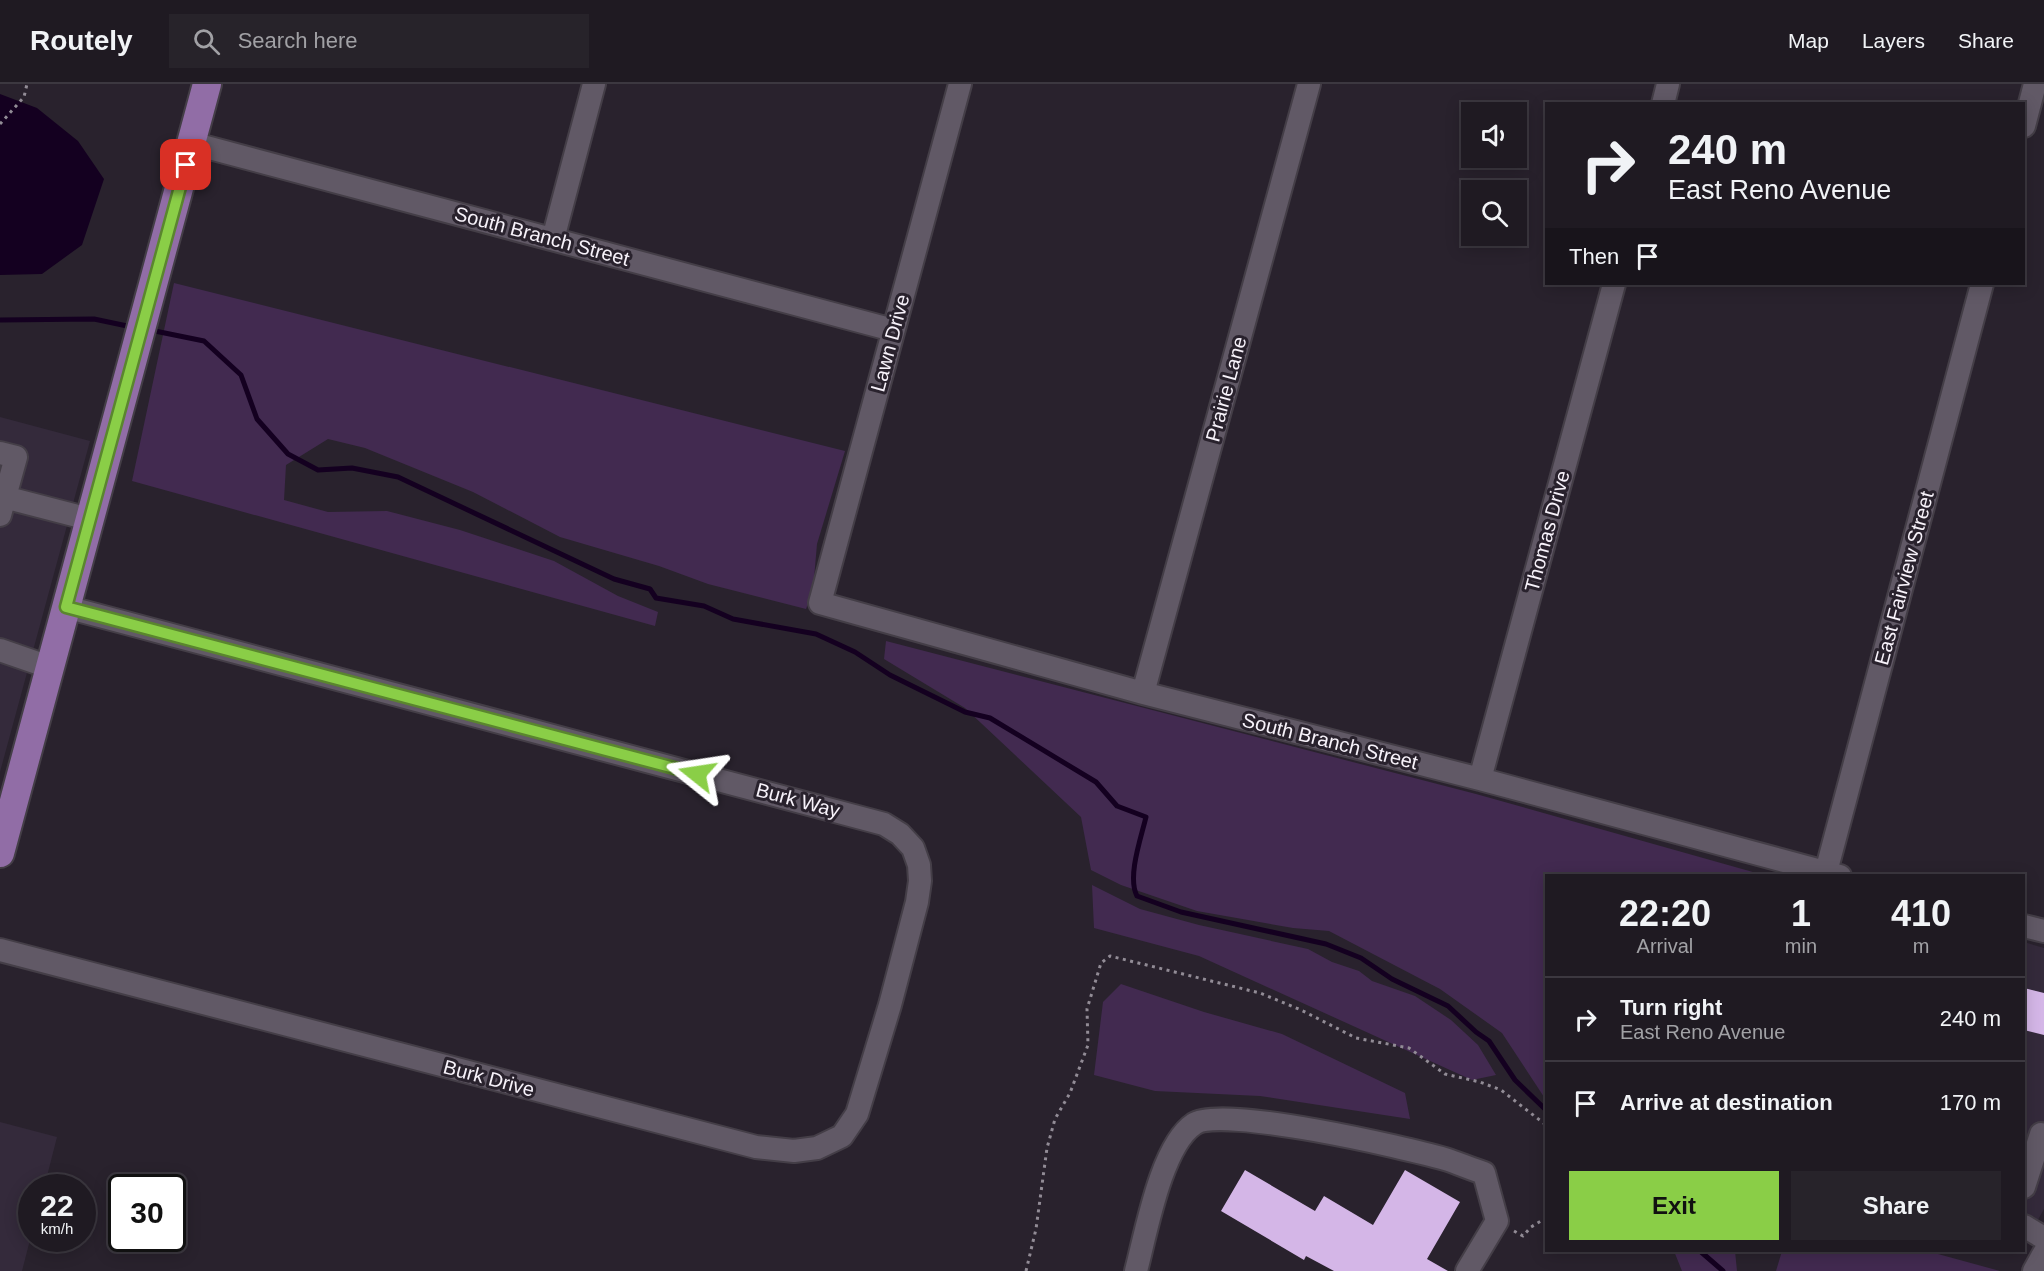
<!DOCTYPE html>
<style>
:root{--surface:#1f1a22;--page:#27232a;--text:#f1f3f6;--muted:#a1a1a5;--line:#3c3840;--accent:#8ace47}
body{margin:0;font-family:Arial,sans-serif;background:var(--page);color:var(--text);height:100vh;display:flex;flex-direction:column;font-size:22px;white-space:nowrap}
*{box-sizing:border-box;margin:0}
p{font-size:20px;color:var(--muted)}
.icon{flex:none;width:33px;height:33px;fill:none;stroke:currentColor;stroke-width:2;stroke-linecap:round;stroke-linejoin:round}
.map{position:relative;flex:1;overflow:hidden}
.details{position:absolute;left:1545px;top:790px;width:480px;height:378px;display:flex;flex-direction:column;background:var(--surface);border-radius:0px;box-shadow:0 3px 15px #0003,0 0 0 2px var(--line)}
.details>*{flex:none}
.banner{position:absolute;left:1545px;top:18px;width:480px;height:183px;border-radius:0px;box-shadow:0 3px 15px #0003,0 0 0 2px var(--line);background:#1f1a22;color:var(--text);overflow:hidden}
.buttons{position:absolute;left:1461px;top:18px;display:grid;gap:12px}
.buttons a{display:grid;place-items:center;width:66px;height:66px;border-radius:0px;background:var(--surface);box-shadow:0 3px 15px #0003,0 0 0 2px var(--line);font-size:30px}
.speed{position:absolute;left:18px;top:1090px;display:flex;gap:12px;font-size:30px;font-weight:700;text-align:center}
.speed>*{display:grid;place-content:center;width:78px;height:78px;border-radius:50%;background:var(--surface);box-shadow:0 3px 15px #0003,0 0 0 2px var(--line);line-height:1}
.speed small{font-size:15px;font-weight:400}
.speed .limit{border:3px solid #111;border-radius:9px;background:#fff;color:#111}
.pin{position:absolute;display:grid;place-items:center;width:51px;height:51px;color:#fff;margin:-26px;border-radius:12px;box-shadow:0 3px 9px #0006}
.me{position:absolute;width:66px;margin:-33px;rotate:285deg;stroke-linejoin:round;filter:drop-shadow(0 0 4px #0008)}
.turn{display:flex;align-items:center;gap:21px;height:126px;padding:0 24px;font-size:27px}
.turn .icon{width:78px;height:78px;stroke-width:2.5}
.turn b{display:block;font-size:42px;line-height:51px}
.then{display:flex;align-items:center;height:57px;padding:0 24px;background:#0003;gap:12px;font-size:22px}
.eta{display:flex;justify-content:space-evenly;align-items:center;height:102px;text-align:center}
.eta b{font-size:36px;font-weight:600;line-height:42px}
.primary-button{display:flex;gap:12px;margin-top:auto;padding:12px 24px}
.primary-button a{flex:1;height:69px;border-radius:0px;background:var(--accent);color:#111;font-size:24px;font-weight:600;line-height:69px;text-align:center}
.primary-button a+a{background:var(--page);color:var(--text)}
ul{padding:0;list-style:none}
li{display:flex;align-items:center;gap:18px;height:84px;padding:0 24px;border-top:2px solid var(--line)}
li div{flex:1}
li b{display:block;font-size:22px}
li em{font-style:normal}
header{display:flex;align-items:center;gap:36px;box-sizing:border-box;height:84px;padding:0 30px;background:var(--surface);border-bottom:2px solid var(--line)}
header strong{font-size:28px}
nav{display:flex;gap:33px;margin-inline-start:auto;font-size:21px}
.search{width:420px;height:54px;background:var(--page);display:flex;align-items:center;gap:15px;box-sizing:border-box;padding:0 21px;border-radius:0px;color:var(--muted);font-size:22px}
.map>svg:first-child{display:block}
</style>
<header>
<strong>Routely</strong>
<div class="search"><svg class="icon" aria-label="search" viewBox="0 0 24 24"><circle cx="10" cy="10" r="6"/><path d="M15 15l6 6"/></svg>Search here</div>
<nav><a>Map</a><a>Layers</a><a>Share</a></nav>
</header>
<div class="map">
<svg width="2044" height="1187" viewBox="0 0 2044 1187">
<rect width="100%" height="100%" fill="#29222d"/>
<path fill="#342a3b" d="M0 333 90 357 0 688Z
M2024 858 2044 864V1125L2024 1161Z
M0 1038 57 1053 44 1104H32L31 1152 22 1187H0Z"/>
<path fill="#422a50" d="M174 199 845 367 817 460 813 506 806 525 708 500 659 482 560 453 473 408 365 364 328 355 286 381 284 416 328 428 387 427 460 446 554 477 618 512 658 528 655 542 132 397Z
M886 557 1476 710 1767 792H1546V1016L1502 949 1440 905 1329 847 1293 844 1197 827 1121 801 1091 786 1081 733 965 624 884 575Z
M1092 801 1140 825 1199 841 1308 865 1332 878 1359 887 1372 897 1415 912 1451 936 1478 961 1496 991 1472 996 1199 872 1094 844Z
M1121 900 1204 928 1282 950 1405 1009 1410 1035 1260 1012 1155 1007 1094 991 1103 918Z
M1674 1167H1735L1737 1187H1682Z
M1782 1167H1927L2000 1187H1776Z"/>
<path fill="#140020" d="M0 10 37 24 78 57 104 95 82 161 42 190 0 191Z"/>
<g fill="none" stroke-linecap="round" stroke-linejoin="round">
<path stroke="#140020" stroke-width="5" d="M0 236 94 235 132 243
M150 246 204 257 241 291 257 335 288 370 318 386 352 384 398 393 614 495 650 505 656 514 704 522 733 535 816 550 855 568 890 591 965 628 990 634 1096 698 1117 722 1146 733C1141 754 1127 793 1137 812L1181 828 1326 860 1361 874 1392 895 1448 922 1476 948 1489 957 1515 996 1546 1026
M1700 1167 1723 1187"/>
</g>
<path fill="#d4b6e7" d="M2024 904 2044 909V951L2024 946Z
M1245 1086 1315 1127 1324 1112 1373 1141 1405 1086 1460 1118 1427 1175 1448 1187H1334L1306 1172 1304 1176 1221 1127Z"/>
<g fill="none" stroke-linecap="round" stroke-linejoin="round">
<defs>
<path id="minor" d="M960 0 820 519 1143 609 1480 695 1840 792
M1663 20 1668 0
M2024 42 2035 0
M191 59 893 246
M553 155 594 0
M0 369 16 373 0 431
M0 412 89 435
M0 566 49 583
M1143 609 1309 0
M1480 695 1614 200
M1826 788 1982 200
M2024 842 2044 847
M0 866 756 1063 794 1067 817 1064 842 1052 857 1030 890 921 917 818 920 797 919 781 913 764 900 750 884 740 66 523
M2024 1103 2041 1050
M2024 1142 2044 1154
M1136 1187C1146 1149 1161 1062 1194 1040 1221 1021 1407 1064 1445 1075 1458 1079 1471 1085 1484 1089L1497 1137 1467 1187
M2034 1187 2044 1169"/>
<path id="major" d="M0 769 207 0"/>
</defs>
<use href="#minor" stroke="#443e47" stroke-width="26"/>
<use href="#major" stroke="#443e47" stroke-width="32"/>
<path stroke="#928c96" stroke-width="3" stroke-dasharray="3 4.5" stroke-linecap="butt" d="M0 40 24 13 27 0
M1514 1147 1523 1152 1531 1143 1546 1134
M1026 1187 1036 1145 1047 1064 1055 1035 1070 1009 1088 961 1087 925 1101 879 1110 872 1260 909 1301 926 1356 954 1409 964 1445 990 1480 998 1501 1006 1546 1041"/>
<use href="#minor" stroke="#615966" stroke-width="22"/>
<use href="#major" stroke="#916da6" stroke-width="28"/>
</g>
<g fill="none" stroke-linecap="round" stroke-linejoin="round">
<defs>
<path id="route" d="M186 81 66 523 697 690"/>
</defs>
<use href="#route" stroke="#5a862e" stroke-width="15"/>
<use href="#route" stroke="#8ace47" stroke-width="10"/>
</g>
<g text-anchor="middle" stroke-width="6" stroke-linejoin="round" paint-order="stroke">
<g font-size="20" fill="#f7f2fa" stroke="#29222d">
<text transform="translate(542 152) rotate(15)" y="7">South Branch Street</text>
<text transform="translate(890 259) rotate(-75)" y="7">Lawn Drive</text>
<text transform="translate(1226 305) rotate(-75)" y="7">Prairie Lane</text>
<text transform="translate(1547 447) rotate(-75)" y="7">Thomas Drive</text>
<text transform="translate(1904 494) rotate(-75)" y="7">East Fairview Street</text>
<text transform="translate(1330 657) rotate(14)" y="7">South Branch Street</text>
<text transform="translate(798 716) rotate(15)" y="7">Burk Way</text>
<text transform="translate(489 994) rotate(15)" y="7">Burk Drive</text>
</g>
</g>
</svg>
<div class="buttons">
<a><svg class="icon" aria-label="sound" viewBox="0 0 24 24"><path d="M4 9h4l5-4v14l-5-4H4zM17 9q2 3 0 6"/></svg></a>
<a><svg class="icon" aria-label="search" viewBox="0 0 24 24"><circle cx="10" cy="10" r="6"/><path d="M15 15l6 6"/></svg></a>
</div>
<div class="speed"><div>22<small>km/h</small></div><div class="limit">30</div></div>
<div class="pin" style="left:186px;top:81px;background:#d93025"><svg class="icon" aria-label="arrive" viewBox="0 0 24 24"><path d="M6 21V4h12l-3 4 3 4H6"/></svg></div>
<svg class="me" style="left:697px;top:690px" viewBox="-20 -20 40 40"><path d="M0-17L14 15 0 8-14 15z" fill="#8ace47" stroke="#fff" stroke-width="4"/></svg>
<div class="banner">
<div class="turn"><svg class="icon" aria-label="right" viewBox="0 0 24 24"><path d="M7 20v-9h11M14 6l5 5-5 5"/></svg><div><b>240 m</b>East Reno Avenue</div></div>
<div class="then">Then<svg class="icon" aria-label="arrive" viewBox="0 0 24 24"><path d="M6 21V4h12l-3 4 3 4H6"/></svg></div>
</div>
<section class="details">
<div class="eta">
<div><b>22:20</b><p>Arrival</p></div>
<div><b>1</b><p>min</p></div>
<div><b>410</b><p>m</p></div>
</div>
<ul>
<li><svg class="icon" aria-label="right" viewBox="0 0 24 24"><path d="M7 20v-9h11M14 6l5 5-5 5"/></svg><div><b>Turn right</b><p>East Reno Avenue</p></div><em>240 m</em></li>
<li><svg class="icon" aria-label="arrive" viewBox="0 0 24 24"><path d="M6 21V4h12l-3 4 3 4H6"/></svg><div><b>Arrive at destination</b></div><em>170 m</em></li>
</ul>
<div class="primary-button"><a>Exit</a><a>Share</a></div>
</section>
</div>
